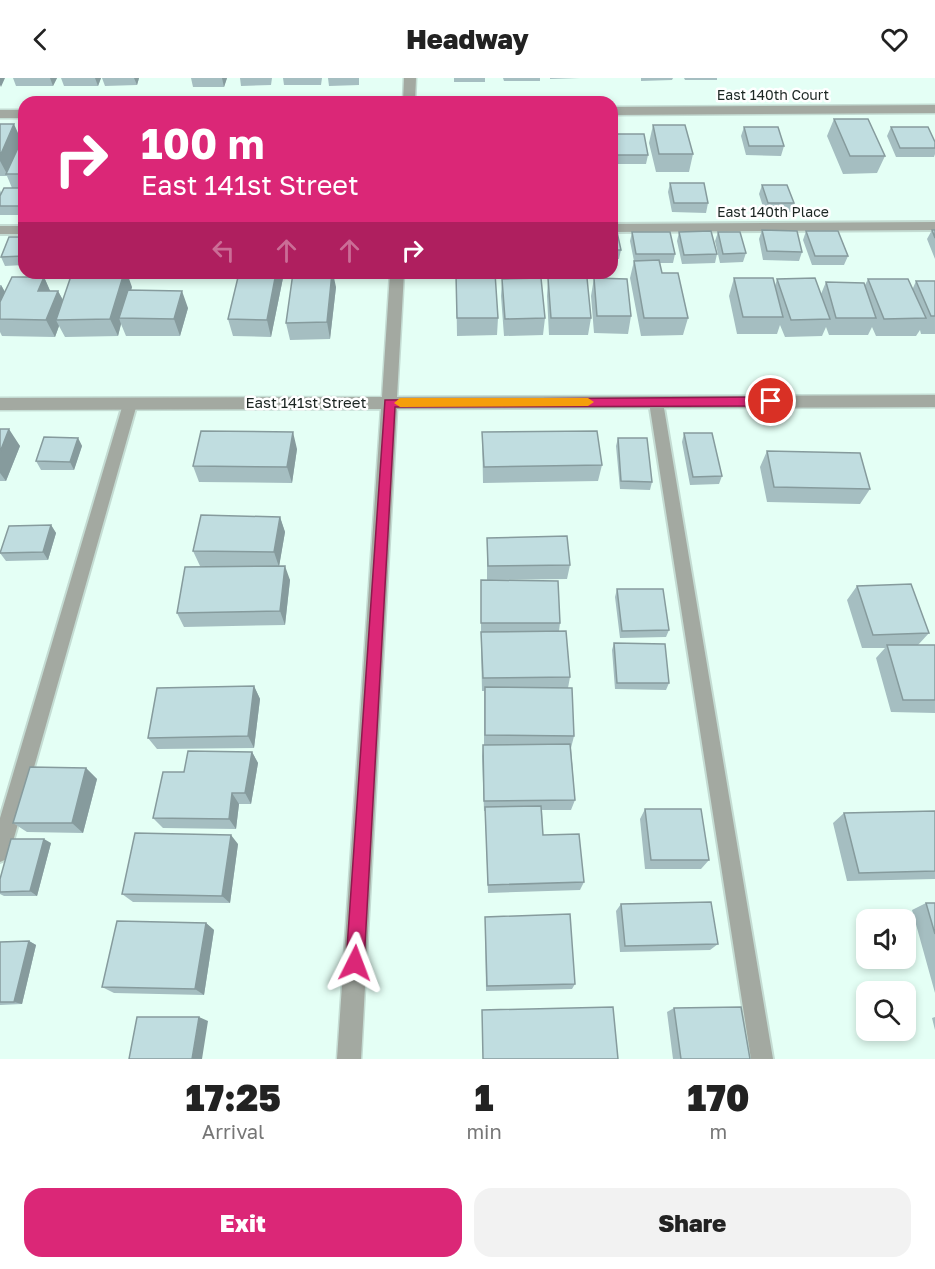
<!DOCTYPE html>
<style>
:root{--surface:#fff;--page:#f2f2f2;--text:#222;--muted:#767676;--accent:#db2777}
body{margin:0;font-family:"Golos Text",sans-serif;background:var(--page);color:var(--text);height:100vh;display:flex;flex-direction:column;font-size:22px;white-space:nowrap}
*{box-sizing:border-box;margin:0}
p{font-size:20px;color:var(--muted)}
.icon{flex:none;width:33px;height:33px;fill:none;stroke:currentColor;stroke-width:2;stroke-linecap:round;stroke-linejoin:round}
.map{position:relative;height:981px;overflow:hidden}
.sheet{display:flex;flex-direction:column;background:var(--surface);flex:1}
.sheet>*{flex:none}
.hud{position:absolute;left:18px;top:18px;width:600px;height:183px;border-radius:18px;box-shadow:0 3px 9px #0003;background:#db2777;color:#fff;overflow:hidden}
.buttons{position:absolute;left:856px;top:831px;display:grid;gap:12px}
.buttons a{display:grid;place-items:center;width:60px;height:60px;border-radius:12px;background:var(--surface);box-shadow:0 3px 9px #0003;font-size:30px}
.pin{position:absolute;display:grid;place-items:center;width:51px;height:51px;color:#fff;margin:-26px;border:3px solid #fff;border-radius:50%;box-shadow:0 2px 6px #0007}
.me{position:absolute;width:66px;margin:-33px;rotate:3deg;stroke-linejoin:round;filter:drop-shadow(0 0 4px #0008)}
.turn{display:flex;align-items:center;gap:21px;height:126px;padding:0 24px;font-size:27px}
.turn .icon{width:78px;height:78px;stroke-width:2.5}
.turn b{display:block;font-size:42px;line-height:51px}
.lanes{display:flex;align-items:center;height:57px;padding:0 24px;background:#0003;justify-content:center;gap:30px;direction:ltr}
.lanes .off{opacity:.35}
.eta{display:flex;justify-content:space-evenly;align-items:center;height:102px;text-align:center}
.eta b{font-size:36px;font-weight:800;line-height:42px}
.primary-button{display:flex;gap:12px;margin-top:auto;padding:12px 24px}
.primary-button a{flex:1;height:69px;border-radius:18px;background:var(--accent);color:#fff;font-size:24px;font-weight:800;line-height:69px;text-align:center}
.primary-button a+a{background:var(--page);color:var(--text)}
header{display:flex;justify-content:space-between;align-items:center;height:78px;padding:0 24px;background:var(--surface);font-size:27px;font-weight:800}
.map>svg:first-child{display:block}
</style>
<header><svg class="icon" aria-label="back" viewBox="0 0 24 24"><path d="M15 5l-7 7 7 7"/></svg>Headway<svg class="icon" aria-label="heart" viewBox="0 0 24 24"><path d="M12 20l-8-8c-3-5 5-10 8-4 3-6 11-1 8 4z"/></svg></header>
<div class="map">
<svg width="935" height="981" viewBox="0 0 935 981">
<rect width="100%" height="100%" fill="#e4fff5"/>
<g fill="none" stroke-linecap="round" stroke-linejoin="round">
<defs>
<path id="lane" d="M935 144V152L612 154V146Z
M0 148H24V156H0Z
M656 319 663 324 773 981H751L649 324Z
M130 321 137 326 10 774 7 781 0 784V740L123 326Z"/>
<path id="street" d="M404 0H416L415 24H403Z
M935 27V35L612 37V29Z
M0 32H24V40H0Z
M390 195H404L397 319 935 317V329L397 331 361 981H337L381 331 0 332V320L382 319Z"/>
</defs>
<use href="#lane" stroke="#c4dcd3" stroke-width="4"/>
<use href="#street" stroke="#c4dcd3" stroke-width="3"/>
<use href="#lane" fill="#a3a9a1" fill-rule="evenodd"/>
<use href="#street" fill="#a3a9a1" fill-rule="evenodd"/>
</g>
<path fill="#a5bec1" d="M13 0H57L53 8H16Z
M61 0H101L98 8H64Z
M102 0H139L137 7 105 8Z
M191 0H227L224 9H193Z
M240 0H272L271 7 241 8Z
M283 0H322L321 7H284Z
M328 0H359V7L329 8Z
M454 0H485V4H454Z
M503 0H540V3H504Z
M550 0H580L550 1Z
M641 0H673L672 2 641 3Z
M684 0H717V2H685Z
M834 41 885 78 877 95 843 96 827 58Z
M0 46 21 62 24 57V137H0V112L1 115 12 110 7 98H0Z
M653 47 693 76 689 94H656L649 65Z
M744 49 784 68 781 78 746 77 741 58Z
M891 49 935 64V76L934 79H896L887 58Z
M612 56 648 77 646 86H612Z
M670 105 708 125 706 135 672 134 668 114Z
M762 107 794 125 791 134 765 135 759 116Z
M762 152 802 174 799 183 763 182 759 161Z
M932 152H935V181L927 161Z
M806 153 848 178 844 187H812L803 162Z
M612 154 621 172 619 181H612Z
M632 154 675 176 673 185H660L662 195 688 240 683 257 641 258 630 200 634 183 630 163Z
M679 154 717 176 715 185 682 186 677 163Z
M718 154 746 175 743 184 720 185 715 163Z
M24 159V187L5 188 1 179Z
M239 195H282L283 200 271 259 233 258 228 241Z
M456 195H495L498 240 497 257 457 258Z
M44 199 50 213H58L63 222 132 209 131 212 188 230 180 258H126L121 246 118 258 65 259 59 248 55 259 2 258 0 254V207H1L5 214Z
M548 200 591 240 588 257H549L547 218Z
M594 200 631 238 628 256 594 255 591 218Z
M734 200 775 208 777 201 821 216 826 204 865 207 868 201 913 210 916 203H935V256H921L920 252 916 258H876L872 249 868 257H829L826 249 822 258 785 259 780 247 777 256H737L729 218Z
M502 201 545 240 543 257 504 258 501 218Z
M336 209 330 261 290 262 286 245Z
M0 351 20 368 6 403H0Z
M482 354 602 387 598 403 483 405Z
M684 355 722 398 719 406 690 407 682 364Z
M78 360 82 368 74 392H41L36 383Z
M618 360 652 404 650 412 620 411 616 368Z
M297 371 292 405 199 404 193 388Z
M767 373 870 411 860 426 767 424 760 389Z
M280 439 285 454 279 488 290 502 285 547 184 549 177 535 234 488H200L193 473Z
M51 447 56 455 48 482 6 483 0 475Z
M487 460 570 487 567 501 487 502Z
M481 502 560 545 559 553 570 599 568 610 574 658 571 670 575 722 571 732H542L543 757 584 804 580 812 488 815 485 733H484L482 678 483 667H484V613H482L481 568Z
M857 508 929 555 918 567H935V635L891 634 876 580 885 570H862L847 522Z
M617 511 669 552 666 559 620 560 615 519Z
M614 565 669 605 666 612 615 611 612 572Z
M254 608 260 621 254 670 157 671 148 660Z
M252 674 258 685 251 726H239L236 751 163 750 153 740 184 694Z
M86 690 97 701 83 755 27 754 13 745Z
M645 731 709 782 701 791H645L640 741Z
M935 733V801L847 803 833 745 844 735Z
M51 765 37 818H4L0 816V801Z
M238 766 230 825 133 824 122 816Z
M926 825H935V915L912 832Z
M621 826 718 866 710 872 620 874 616 833Z
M485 839 575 906 572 911 486 913Z
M206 845 214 852 204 917 114 915 102 909Z
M29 863 36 867 22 926 0 927V864Z
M674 930 750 981H673L667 934Z
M935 939V952L932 940Z"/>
<path fill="#869b9d" d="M0 0H5L1 9 0 7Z
M50 0H57L53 8Z
M95 0H101L98 8Z
M134 0H139L137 7Z
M222 0H227L224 9Z
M14 46 22 64 7 96 0 83V78Z
M124 195H127L132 209 123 240H119L121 246 118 258 110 241Z
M276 195H282L283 200 271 259 267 242Z
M332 195H333L336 209 330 261 327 244Z
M44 199 52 217 38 213Z
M1 207 11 225 0 241V210Z
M58 213 67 230 56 242 59 248 55 259 46 242Z
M182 213 188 230 180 258 174 241Z
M9 351 20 368 6 403 0 395V374Z
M293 354 297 371 292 405 287 389Z
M78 360 82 368 74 392 70 384Z
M280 439 285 454 279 489 274 474Z
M51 447 56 455 48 482 43 474Z
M285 488 290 502 285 547 280 533Z
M254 608 260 621 254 670 248 658Z
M252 674 258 685 251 726 245 715Z
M86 690 97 701 83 755 72 745Z
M232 715 239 726 236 751 229 741Z
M231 757 238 766 230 825 222 818Z
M44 761 51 765 37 818 30 813Z
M206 845 214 852 204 917 195 911Z
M29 863 36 867 22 926 14 924Z
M199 939 208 943 202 981H192Z"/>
<path fill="#c0dde0" stroke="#869b9d" stroke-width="1.5" d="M834 41H868L885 78H850Z
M0 46H14L0 78Z
M653 47H685L693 76H659Z
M744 49H778L784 68H749Z
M891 49H928L935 64V70H900Z
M612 56H644L648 77H612Z
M24 57V96H6Z
M670 105H704L708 125H674Z
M762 107H787L794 125H768Z
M4 110H24V128H0V118Z
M762 152 797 153 802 174 767 173Z
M932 152H935V160Z
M711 153 717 176 684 177 679 154Z
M806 153H838L848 178H815Z
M612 154H617L621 172H612Z
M632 154H670L675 176H636Z
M718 154H740L746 175 723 176Z
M9 159H24V176L23 178 1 179Z
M659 182 662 195H678L688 240H644L634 183Z
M91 195H124L110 241 56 242 71 198H90Z
M239 195H276L267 242 228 241Z
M293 195H332L327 244 286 245Z
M471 195H495L498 240H457L456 197H471Z
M12 199H44L38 213H58L46 242 0 241V224Z
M541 200 545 240 505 241 502 201Z
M548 200H587L591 240H551Z
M594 200 627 201 631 238H597Z
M734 200H773L783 239H743Z
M815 200 830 241 791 242 777 201Z
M868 201H908L926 240 884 241Z
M916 203H935V238H931Z
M826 204 864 205 876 240H836Z
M128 212 182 213 174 241 119 240Z
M0 351H9L0 374Z
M201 353 293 354 287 389 193 388Z
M597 353 602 387 484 389 482 354Z
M684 355H712L722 398 693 399Z
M44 359 78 360 70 384 36 383Z
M618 360H647L652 404 621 403Z
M767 373 860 375 870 411 774 409Z
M201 437 280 439 274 474 193 473Z
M51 447 43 474 0 475 9 448Z
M567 458 570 487 488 488 487 460Z
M285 488 280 533 177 535 185 489Z
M481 502 558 503 560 545H481Z
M911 506 929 555 873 557 857 508Z
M617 511H663L669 552 622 553Z
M566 553 570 599 483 600 481 554Z
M614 565 665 566 669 605H617Z
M887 567H935V622H903Z
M254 608 248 658 148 660 157 610Z
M485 609 572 610 574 658 485 657Z
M570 666 575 722 484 723 483 667Z
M188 673 252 674 245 715H232L229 741 153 740 163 694H184Z
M30 689 86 690 72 745H13Z
M541 728 543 757 579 756 584 804 488 807 485 729Z
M645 731H701L709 782H651Z
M935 733V793L859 795 844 735Z
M135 755 231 757 222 818 122 816Z
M11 761H44L30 813 0 814V801Z
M711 824 718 866 625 868 621 826Z
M926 825H935V856Z
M570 836 575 906 487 908 485 839Z
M117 843 206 845 195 911 102 909Z
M29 863 14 924H0V864Z
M613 929 618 981H483L482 932Z
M741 929 750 981H681L674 930Z
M137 939H199L192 981H129Z"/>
<path fill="#db2777" stroke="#8e194d" stroke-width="1.5" d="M771 319 777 323 771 328 395 329 364 885 361 892 355 894 349 892 346 885 385 322Z"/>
<path fill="#f59e0b" d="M400 320H588L594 324 588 328 400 329 394 325Z"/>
<g text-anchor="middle" stroke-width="5" stroke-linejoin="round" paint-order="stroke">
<g font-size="14" fill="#1c2623" stroke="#fff">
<text x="773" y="22">East 140th Court</text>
<text x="773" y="139">East 140th Place</text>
</g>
<g font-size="15" fill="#1c2623" stroke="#fff">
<text x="306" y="330">East 141st Street</text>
</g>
</g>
</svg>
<div class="buttons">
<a><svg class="icon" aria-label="sound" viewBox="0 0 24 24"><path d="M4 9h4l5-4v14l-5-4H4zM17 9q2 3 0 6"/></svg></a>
<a><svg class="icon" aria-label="search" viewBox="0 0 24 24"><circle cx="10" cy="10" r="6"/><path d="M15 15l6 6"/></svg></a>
</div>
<div class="pin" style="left:771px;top:323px;background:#d93025"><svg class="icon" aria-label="arrive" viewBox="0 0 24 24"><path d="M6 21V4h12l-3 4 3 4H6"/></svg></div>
<svg class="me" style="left:355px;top:885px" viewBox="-20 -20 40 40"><path d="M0-17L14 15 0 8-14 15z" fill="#db2777" stroke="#fff" stroke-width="4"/></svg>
<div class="hud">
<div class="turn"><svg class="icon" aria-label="right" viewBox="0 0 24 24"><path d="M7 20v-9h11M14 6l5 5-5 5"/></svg><div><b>100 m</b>East 141st Street</div></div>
<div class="lanes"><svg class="icon off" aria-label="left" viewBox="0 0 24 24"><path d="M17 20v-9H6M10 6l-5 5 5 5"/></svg><svg class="icon off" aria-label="ahead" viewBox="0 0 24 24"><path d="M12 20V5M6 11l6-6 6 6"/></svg><svg class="icon off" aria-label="ahead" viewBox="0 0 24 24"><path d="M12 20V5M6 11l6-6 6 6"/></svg><svg class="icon" aria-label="right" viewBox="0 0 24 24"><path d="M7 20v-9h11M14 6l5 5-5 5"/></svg></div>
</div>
</div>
<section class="sheet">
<div class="eta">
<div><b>17:25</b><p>Arrival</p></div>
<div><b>1</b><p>min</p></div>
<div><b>170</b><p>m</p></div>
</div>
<div class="primary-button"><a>Exit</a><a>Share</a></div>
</section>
